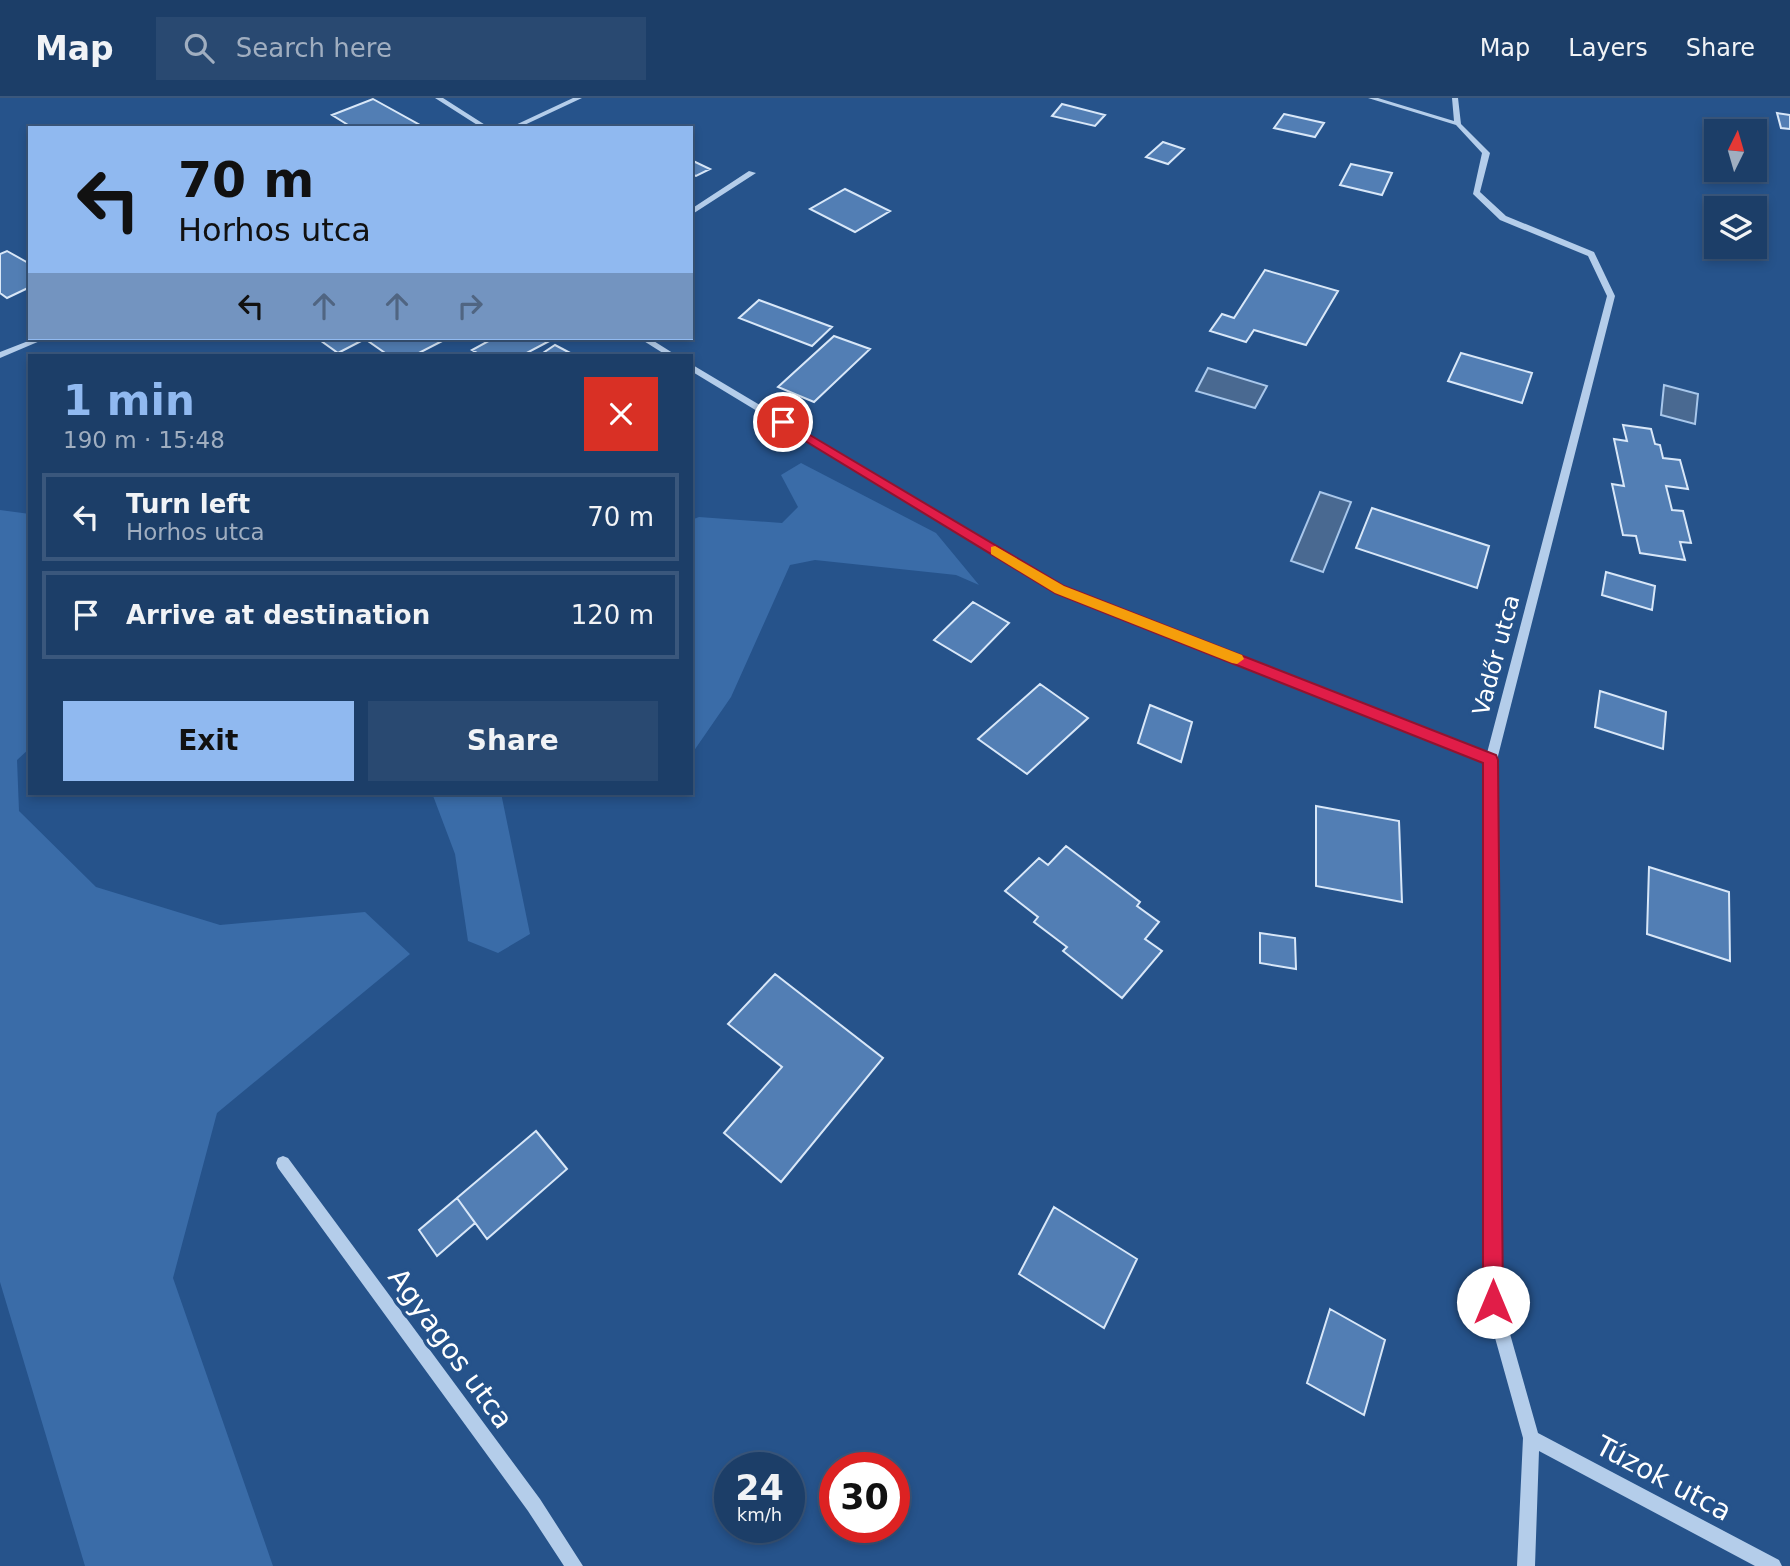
<!DOCTYPE html>
<meta charset="utf-8">
<style>
:root{--surface:#1c3e68;--page:#294971;--text:#f1f3f6;--muted:#a0aec0;--line:#3a577c;--accent:#90b9f0}
body{margin:0;font-family:"DejaVu Sans",sans-serif;background:var(--page);color:var(--text);height:100vh;display:flex;flex-direction:column;font-size:26px;white-space:nowrap}
*{box-sizing:border-box;margin:0}
p{font-size:23px;color:var(--muted)}
.icon{flex:none;width:38px;height:38px;fill:none;stroke:currentColor;stroke-width:2;stroke-linecap:round;stroke-linejoin:round}
.map{position:relative;flex:1;overflow:hidden}
.side{position:absolute;left:28px;top:256px;width:665px;height:441px;display:flex;flex-direction:column;background:var(--surface);border-radius:0px;box-shadow:0 4px 10px #0003,0 0 0 2px var(--line)}
.side>*{flex:none}
.banner{position:absolute;left:28px;top:28px;width:665px;height:214px;border-radius:0px;box-shadow:0 4px 10px #0003,0 0 0 2px var(--line);background:#90b9f0;color:#111;overflow:hidden}
.needle{width:46px;rotate:5deg}
.tools{position:absolute;left:1704px;top:21px;display:grid;gap:14px}
.tools a{display:grid;place-items:center;width:63px;height:63px;border-radius:0px;background:var(--surface);box-shadow:0 4px 10px #0003,0 0 0 2px var(--line);font-size:35px}
.speed{position:absolute;left:714px;top:1354px;display:flex;gap:14px;font-size:35px;font-weight:700;text-align:center}
.speed>*{display:grid;place-content:center;width:91px;height:91px;border-radius:50%;background:var(--surface);box-shadow:0 4px 10px #0003,0 0 0 2px var(--line);line-height:1}
.speed small{font-size:18px;font-weight:400}
.speed .limit{border:10px solid #d22;background:#fff;color:#111}
.pin{position:absolute;display:grid;place-items:center;width:60px;height:60px;color:#fff;margin:-30px;border:4px solid #fff;border-radius:50%;box-shadow:0 2px 7px #0007}
.me{position:absolute;width:77px;margin:-38px;rotate:0deg;stroke-linejoin:round;filter:drop-shadow(0 0 5px #0008)}
.turn{display:flex;align-items:center;gap:24px;height:147px;padding:0 35px;font-size:32px}
.turn .icon{width:91px;height:91px;stroke-width:2.5}
.turn b{display:block;font-size:49px;line-height:60px}
.lanes{display:flex;align-items:center;height:66px;padding:0 35px;background:#0003;justify-content:center;gap:35px;direction:ltr}
.lanes .off{opacity:.35}
.round{display:grid;place-items:center;flex:none;width:74px;height:74px;border-radius:0px;background:var(--page)}
.headline{display:flex;align-items:center;justify-content:space-between;height:119px;padding:0 35px}
h1{font-size:42px;font-weight:700;line-height:52px;color:var(--accent)}
.cta{display:flex;gap:14px;margin-top:auto;padding:14px 35px}
.cta a{flex:1;height:80px;border-radius:0px;background:var(--accent);color:#111;font-size:28px;font-weight:700;line-height:80px;text-align:center}
.cta a+a{background:var(--page);color:var(--text)}
ul{padding:0;list-style:none}
li{display:flex;align-items:center;gap:21px;height:88px;margin:0 14px 10px;padding:0 21px;border:4px solid var(--line);border-radius:0px}
li div{flex:1}
li b{display:block;font-size:26px}
li em{font-style:normal}
header{display:flex;align-items:center;gap:42px;box-sizing:border-box;height:98px;padding:0 35px;background:var(--surface);border-bottom:2px solid var(--line)}
header strong{font-size:33px}
nav{display:flex;gap:38px;margin-inline-start:auto;font-size:24px}
.search{width:490px;height:63px;background:var(--page);display:flex;align-items:center;gap:18px;box-sizing:border-box;padding:0 24px;border-radius:0px;color:var(--muted);font-size:26px}
.map>svg:first-child{display:block}
</style>
<header>
<strong>Map</strong>
<div class="search"><svg class="icon" aria-label="search" viewBox="0 0 24 24"><circle cx="10" cy="10" r="6"/><path d="M15 15l6 6"/></svg>Search here</div>
<nav><a>Map</a><a>Layers</a><a>Share</a></nav>
</header>
<div class="map">
<svg width="1790" height="1468" viewBox="0 0 1790 1468">
<rect width="100%" height="100%" fill="#26538b"/>
<path fill="#3a6ca8" d="M801 365 936 435 979 487 956 477 815 462 790 467 731 599 691 657V422L699 419 782 425 798 409 781 377Z
M0 412 30 416V650L17 662 19 713 96 789 220 827 365 814 410 856 217 1015 173 1180 273 1468H85L0 1184Z
M432 695H501L530 836 498 855 468 843 455 756Z"/>
<path fill="#496991" stroke="#a8c7eb" stroke-width="2" d="M1208 270 1267 288 1255 310 1196 293Z
M1664 287 1698 296 1695 326 1661 317Z
M1320 394 1351 404 1323 474 1291 463Z"/>
<path fill="#527eb4" stroke="#d8e7f8" stroke-width="2" d="M373 1 418 26 409 30H353L332 17Z
M1062 6 1105 17 1095 28 1052 18Z
M1777 15 1790 17V31L1781 30Z
M1284 16 1324 25 1315 39 1274 30Z
M1163 44 1184 51 1168 66 1146 59Z
M691 62 710 71 696 78 691 76Z
M1351 66 1392 75 1382 97 1340 87Z
M845 91 890 113 855 134 810 111Z
M7 153 30 166V189L7 200 0 195V156Z
M1265 172 1338 193 1306 247 1254 232 1246 244 1210 233 1222 216 1234 220Z
M759 202 832 229 812 248 739 220Z
M834 238 870 251 814 304 778 289Z
M317 240H448L415 257H388L365 241 338 255Z
M494 240H555L523 257H481L472 252Z
M555 247 574 257H540Z
M1461 255 1532 275 1522 305 1448 283Z
M1623 327 1651 331 1655 346 1660 347 1663 360 1680 362 1688 391 1666 388 1672 412 1683 413 1691 445 1680 444 1685 462 1640 455 1636 438 1623 437 1612 386 1624 388 1614 341 1627 343Z
M1372 410 1489 448 1477 490 1356 450Z
M1606 474 1655 488 1652 512 1602 497Z
M973 504 1009 525 971 564 934 542Z
M1040 586 1088 620 1027 676 978 641Z
M1600 593 1666 614 1663 651 1595 629Z
M1150 607 1192 624 1181 664 1138 645Z
M1316 708 1399 723 1402 804 1316 788Z
M1066 748 1140 804 1137 808 1159 824 1145 841 1162 853 1122 900 1063 853 1067 849 1034 824 1038 819 1005 793 1039 760 1048 767Z
M1649 769 1729 794 1730 863 1647 836Z
M1260 835 1295 840 1296 871 1260 865Z
M775 876 883 960 781 1084 724 1035 782 969 728 926Z
M536 1033 567 1071 487 1141 457 1100Z
M457 1100 475 1125 437 1158 419 1132Z
M1054 1109 1137 1161 1104 1230 1019 1176Z
M1330 1211 1385 1242 1364 1317 1307 1285Z"/>
<g fill="none" stroke-linecap="round" stroke-linejoin="round">
<path fill="#b4cdea" fill-rule="evenodd" d="M435 0H443L490 30H482Z
M573 0H582L518 30H509Z
M1368 0H1378L1454 23 1452 0H1458L1461 26 1490 55 1480 94 1506 118 1594 154 1615 198 1497 662 1501 1204 1538 1335 1779 1462 1782 1468H1755L1539 1353 1535 1468H1517L1523 1340 1485 1204V665L1056 494 691 273V266L1064 488 1487 655 1607 198 1588 158 1500 122 1473 96 1482 55 1456 27Z
M749 73 756 75 691 117V111Z
M36 240H47L0 260V254Z
M639 240H649L676 257H666Z
M283 1058 288 1060 540 1401 583 1468H564L528 1413 278 1070 276 1065 278 1060Z"/>
</g>
<path fill="#e11d48" stroke="#92132f" stroke-width="2" d="M783 321 1064 488 1496 657 1498 662 1503 1204 1500 1211 1493 1214 1486 1211 1483 1204V665L1055 495 779 327 777 324Z"/>
<path fill="#f59e0b" d="M995 448 1064 488 1242 557 1244 561 1237 566 1232 565 1055 495 991 456V449Z"/>
<g text-anchor="middle" stroke-width="7" stroke-linejoin="round" paint-order="stroke">
<g font-size="23" fill="#fff" stroke="#26538b">
<text transform="translate(1496 557) rotate(-75)" y="8">Vadőr utca</text>
</g>
<g font-size="28" fill="#fff" stroke="#26538b">
<text transform="translate(451 1250) rotate(54)" y="10">Agyagos utca</text>
<text transform="translate(1664 1380) rotate(28)" y="10">Túzok utca</text>
</g>
</g>
</svg>
<div class="tools">
<a><svg class="needle" viewBox="-14 -14 28 28"><path d="M0-13l5 13h-10z" fill="#e53935"/><path d="M0 13l5-13h-10z" fill="#a0aec0"/></svg></a>
<a><svg class="icon" aria-label="layers" viewBox="0 0 24 24"><path d="M12 4l9 5-9 5-9-5zM3 14l9 5 9-5"/></svg></a>
</div>
<div class="speed"><div>24<small>km/h</small></div><div class="limit">30</div></div>
<div class="pin" style="left:783px;top:324px;background:#d93025"><svg class="icon" aria-label="arrive" viewBox="0 0 24 24"><path d="M6 21V4h12l-3 4 3 4H6"/></svg></div>
<svg class="me" style="left:1493px;top:1204px" viewBox="-20 -20 40 40"><circle r="19" fill="#fff"/><path d="M0-13L10 11 0 6-10 11z" fill="#e11d48"/></svg>
<div class="banner">
<div class="turn"><svg class="icon" aria-label="left" viewBox="0 0 24 24"><path d="M17 20v-9H6M10 6l-5 5 5 5"/></svg><div><b>70 m</b>Horhos utca</div></div>
<div class="lanes"><svg class="icon" aria-label="left" viewBox="0 0 24 24"><path d="M17 20v-9H6M10 6l-5 5 5 5"/></svg><svg class="icon off" aria-label="ahead" viewBox="0 0 24 24"><path d="M12 20V5M6 11l6-6 6 6"/></svg><svg class="icon off" aria-label="ahead" viewBox="0 0 24 24"><path d="M12 20V5M6 11l6-6 6 6"/></svg><svg class="icon off" aria-label="right" viewBox="0 0 24 24"><path d="M7 20v-9h11M14 6l5 5-5 5"/></svg></div>
</div>
<section class="side">
<div class="headline"><div><h1>1 min</h1><p>190 m · 15:48</p></div><a class="round" style="background:#d93025;color:#fff"><svg class="icon" aria-label="close" viewBox="0 0 24 24"><path d="M6 6l12 12M18 6L6 18"/></svg></a></div>
<ul>
<li><svg class="icon" aria-label="left" viewBox="0 0 24 24"><path d="M17 20v-9H6M10 6l-5 5 5 5"/></svg><div><b>Turn left</b><p>Horhos utca</p></div><em>70 m</em></li>
<li><svg class="icon" aria-label="arrive" viewBox="0 0 24 24"><path d="M6 21V4h12l-3 4 3 4H6"/></svg><div><b>Arrive at destination</b></div><em>120 m</em></li>
</ul>
<div class="cta"><a>Exit</a><a>Share</a></div>
</section>
</div>
